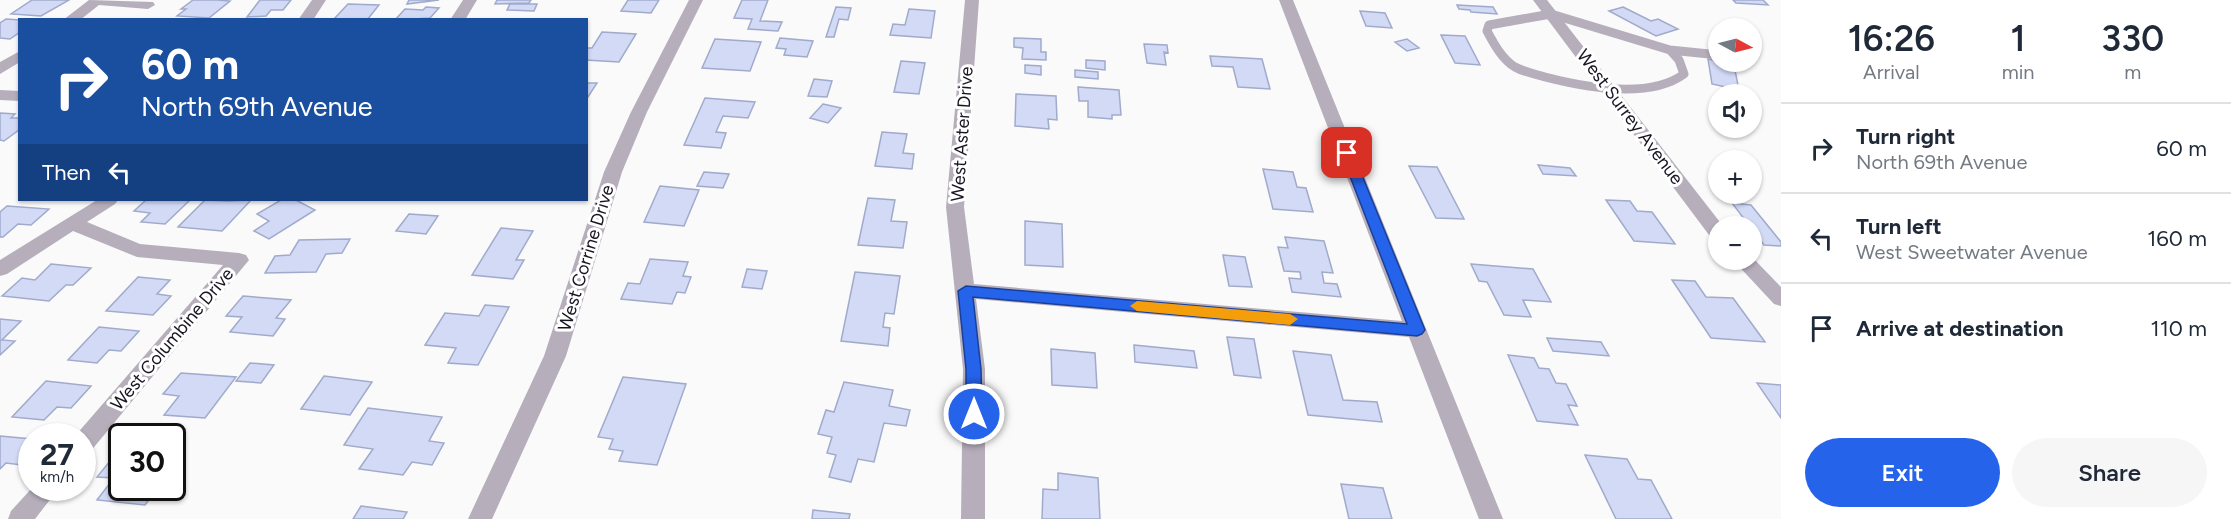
<!DOCTYPE html>
<meta charset="utf-8">
<style>
:root{--surface:#fff;--page:#f6f6f7;--text:#1f2937;--muted:#747a83;--line:#e0e1e3;--accent:#2563eb}
body{margin:0;font-family:Figtree,sans-serif;background:var(--page);color:var(--text);height:100vh;display:flex;flex-direction:column;font-size:22px;white-space:nowrap}
*{box-sizing:border-box;margin:0}
p{font-size:20px;color:var(--muted)}
.icon{flex:none;width:33px;height:33px;fill:none;stroke:currentColor;stroke-width:2;stroke-linecap:round;stroke-linejoin:round}
.map{position:relative;flex:1;overflow:hidden}
.drawer{display:flex;flex-direction:column;background:var(--surface);width:450px}
.drawer>*{flex:none}
.hud{position:absolute;left:18px;top:18px;width:570px;height:183px;border-radius:0px;box-shadow:0 2px 4px #0004;background:#1a4fa0;color:#fff;overflow:hidden}
.needle{width:39px;rotate:97deg}
.tools{position:absolute;left:1708px;top:18px;display:grid;gap:12px}
.tools a{display:grid;place-items:center;width:54px;height:54px;border-radius:50%;background:var(--surface);box-shadow:0 2px 4px #0004;font-size:30px}
.speed{position:absolute;left:18px;top:423px;display:flex;gap:12px;font-size:30px;font-weight:700;text-align:center}
.speed>*{display:grid;place-content:center;width:78px;height:78px;border-radius:50%;background:var(--surface);box-shadow:0 2px 4px #0004;line-height:1}
.speed small{font-size:15px;font-weight:400}
.speed .limit{border:3px solid #111;border-radius:9px;background:#fff;color:#111}
.pin{position:absolute;display:grid;place-items:center;width:51px;height:51px;color:#fff;margin:-26px;border-radius:12px;box-shadow:0 3px 9px #0006}
.me{position:absolute;width:66px;margin:-33px;rotate:0deg;stroke-linejoin:round;filter:drop-shadow(0 0 4px #0008)}
.turn{display:flex;align-items:center;gap:21px;height:126px;padding:0 24px;font-size:27px}
.turn .icon{width:78px;height:78px;stroke-width:2.5}
.turn b{display:block;font-size:42px;line-height:51px}
.then{display:flex;align-items:center;height:57px;padding:0 24px;background:#0003;gap:12px;font-size:22px}
.eta{display:flex;justify-content:space-evenly;align-items:center;height:102px;text-align:center}
.eta b{font-size:36px;font-weight:600;line-height:42px}
.cta{display:flex;gap:12px;margin-top:auto;padding:12px 24px}
.cta a{flex:1;height:69px;border-radius:36px;background:var(--accent);color:#fff;font-size:24px;font-weight:600;line-height:69px;text-align:center}
.cta a+a{background:var(--page);color:var(--text)}
ul{padding:0;list-style:none}
li{display:flex;align-items:center;gap:18px;height:90px;padding:0 24px;border-top:2px solid var(--line)}
li div{flex:1}
li b{display:block;font-size:22px}
li em{font-style:normal}
main{display:flex;flex:1;min-height:0}
.map>svg:first-child{display:block}
</style>
<main>
<div class="map">
<svg width="1781" height="519" viewBox="0 0 1781 519">
<rect width="100%" height="100%" fill="#fafafa"/>
<path fill="#d2daf6" stroke="#a0aacb" stroke-width="1.5" d="M32 0H69L41 16 11 14Z
M193 0H217L230 1 209 18 177 16 186 9H181Z
M260 0H291L283 10H271L266 16 247 17Z
M409 0H439L407 4Z
M497 0H531L529 3 495 4Z
M628 0H659L651 13 621 11Z
M742 0H768L760 21 782 22 778 31 748 29 752 19 734 18Z
M1733 0H1763L1768 5 1736 3Z
M348 4 379 5 367 20H333Z
M510 4H537L534 11 507 10Z
M1457 5 1493 7 1497 14 1471 12 1470 10 1459 9Z
M426 7 439 8 430 18 395 20 405 9 423 10Z
M836 7 851 8 848 20 839 19 834 37H826Z
M1623 7 1651 21 1658 19 1678 29 1656 36 1609 11Z
M909 9 935 11 931 38 890 35 893 24 905 25Z
M1360 11 1385 13 1392 28 1366 26Z
M6 19 20 20V32L10 39 0 38V23Z
M602 32 636 34 619 62 586 60V48H592Z
M1441 35 1465 36 1480 65 1455 63Z
M780 38 813 41 807 57 784 55 786 49 776 48Z
M1014 38 1041 39V52H1046V60L1022 59 1023 48 1014 47Z
M715 39 761 42 750 71 702 68Z
M1407 39 1419 48 1407 51 1395 42Z
M1144 44 1167 45 1168 53 1164 52 1166 65 1147 63Z
M1210 56 1262 59 1270 89 1238 87 1233 67 1212 66Z
M1708 59 1734 65 1739 90 1712 84Z
M1086 60 1105 61V70L1086 68Z
M901 61 925 63 919 94 894 92Z
M1025 65 1041 66V75L1025 73Z
M1075 70 1098 72V79L1075 77Z
M814 79 832 81 827 97 808 96Z
M586 83H597L586 100Z
M1078 87 1119 90 1121 115H1112V119L1088 117V101H1079Z
M1016 94 1056 96 1057 120 1048 119 1049 129 1015 126Z
M705 98 755 102 748 118 723 116 716 132 726 133 721 148 684 145Z
M823 104 841 108 828 123 810 118Z
M0 113 15 114 11 118H20V129L4 141 0 140Z
M882 132 907 134 903 153 914 154 912 169 875 166Z
M1538 165 1570 168 1576 176 1543 174Z
M1409 166 1437 167 1464 219 1436 218Z
M1263 169 1293 172 1297 187 1306 188 1313 212 1273 209Z
M704 172 729 174 723 188 697 186Z
M660 186 699 190 684 226 644 222Z
M868 198 895 200 891 221 907 222 903 248 858 245Z
M146 200H190L165 224 141 222 150 213 134 211Z
M205 200 228 201 251 200 222 231 178 227Z
M281 200H296L315 210 269 239 254 231 269 221 257 214Z
M1606 200 1630 201 1637 211 1652 212 1675 244 1634 241Z
M1732 203 1751 205 1781 242V246L1764 245Z
M7 206 49 209 31 225 18 224 3 237H0V212Z
M409 214 438 216 426 234 396 231Z
M1025 221 1062 224 1063 267 1025 265Z
M501 228 533 231 516 260H524L513 279 472 275Z
M1285 237 1324 241 1333 273 1322 272 1324 283 1337 284 1341 297 1292 292 1289 278 1301 279 1300 272 1284 271 1278 247 1288 248Z
M350 239 342 253 326 254 316 272 265 273 275 256 290 255 299 240Z
M1223 255 1245 257 1252 287 1229 286Z
M650 259 688 262 683 276 691 277 685 293 677 292 672 304 621 299 628 283 640 284Z
M51 264 91 268 73 285H66L49 301 2 296 22 278 35 280Z
M1471 264 1533 269 1551 302 1523 300 1531 317 1504 315 1487 282 1479 281Z
M747 269 767 271 762 289 742 287Z
M855 272 900 276 894 314 885 313 883 327 890 328 888 346 841 341Z
M138 277 170 280 157 294 171 296 153 315 106 311Z
M1672 280 1695 281 1706 297 1733 298 1765 342 1711 338Z
M243 296 291 300 276 318 285 319 273 336 230 332 242 317 226 316Z
M485 305 509 307 478 365 448 363 456 348 425 345 445 313 479 316Z
M0 319 21 321 2 340 15 341 0 355Z
M99 327 139 331 121 351 109 350 97 363 68 360Z
M1227 337 1254 339 1261 378 1234 375Z
M1547 338 1601 342 1609 356 1553 351Z
M1134 345 1194 351 1197 368 1135 362Z
M1051 349 1095 353 1097 388 1052 385Z
M1293 351 1331 355 1343 400 1377 402 1382 422 1308 415Z
M1508 355 1534 358 1539 368 1549 369 1556 383 1566 384 1577 406 1568 405 1578 425 1537 421Z
M250 363 274 365 261 383 236 381Z
M181 373 236 377 205 418 164 415 179 396 163 394Z
M324 376 372 382 350 415 301 409Z
M623 377 686 384 657 465 619 461 623 451 609 449 613 439 598 437Z
M46 381 91 386 71 408 57 407 44 420 12 417Z
M844 382 893 390 889 406 910 410 906 426 884 423 874 462 858 459 851 482 829 477 836 455 827 453 832 437 818 434 826 410 834 412Z
M1757 383 1781 385V418Z
M368 408 442 417 429 441 444 443 432 465 412 462 403 475 359 469 373 449 344 445Z
M0 436 32 439V454L22 465 6 463 0 469Z
M119 450H122V488H158L145 505 97 500 114 478 97 477Z
M1585 455 1627 459 1638 479 1651 480 1672 519H1616Z
M1058 473 1098 478 1100 519H1042L1043 489 1058 490Z
M1341 484 1383 488 1392 519H1349Z
M361 506 407 512 403 519H353Z
M813 510 850 514 849 519H812Z"/>
<g fill="none" stroke-linecap="round" stroke-linejoin="round">
<path stroke="#b7aebc" stroke-width="9" d="M1551 14 1670 50 1679 60 1684 74C1649 100 1584 87 1545 77 1535 74 1524 72 1515 67 1502 59 1494 44 1487 31L1489 25Z
M1670 50 1719 55"/>
<path fill="#b7aebc" fill-rule="evenodd" d="M89 0 153 2 155 5 148 9 99 5 80 20H63Z
M312 0H326L313 20H298Z
M463 0H477L465 20H450Z
M689 0H703L647 112 622 172 566 356 492 519H468L544 356 604 172 631 112Z
M965 0H979L964 207 974 284 1402 321 1279 0H1293L1503 519H1479L1409 337 976 299 985 369V519H961L963 369 946 207Z
M1533 0H1547L1723 226H1719V240L1712 239Z
M20 51V62L0 74V62Z
M0 90 20 91V101L0 100Z
M97 200H118L115 204 87 222 140 244 239 253 246 255 249 260 90 452 82 455V436H75L223 265 137 257 73 231 7 274 0 276V260Z
M1752 257 1781 287V306L1774 304 1733 260H1752Z
M32 488H59L35 519H8L11 511Z"/>
</g>
<path fill="#2563eb" stroke="#184099" stroke-width="1.5" d="M1347 150 1353 153 1425 330 1422 334 1417 336 973 297 981 369 982 414 979 419 974 420 968 419 966 414V369L958 291 966 286 1407 324 1341 153Z"/>
<path fill="#f59e0b" d="M1137 301 1290 314 1298 319 1290 325 1137 311 1130 306Z"/>
<g text-anchor="middle" stroke-width="6" stroke-linejoin="round" paint-order="stroke">
<g font-size="18" fill="#181522" stroke="#fff">
<text transform="translate(1630 117) rotate(53)" y="6">West Surrey Avenue</text>
<text transform="translate(962 134) rotate(-86)" y="6">West Aster Drive</text>
<text transform="translate(586 258) rotate(-73)" y="6">West Corrine Drive</text>
<text transform="translate(172 339) rotate(-50)" y="6">West Columbine Drive</text>
</g>
</g>
</svg>
<div class="tools">
<a><svg class="needle" viewBox="-14 -14 28 28"><path d="M0-13l5 13h-10z" fill="#e53935"/><path d="M0 13l5-13h-10z" fill="#747a83"/></svg></a>
<a><svg class="icon" aria-label="sound" viewBox="0 0 24 24"><path d="M4 9h4l5-4v14l-5-4H4zM17 9q2 3 0 6"/></svg></a>
<a>+</a>
<a>−</a>
</div>
<div class="speed"><div>27<small>km/h</small></div><div class="limit">30</div></div>
<div class="pin" style="left:1347px;top:153px;background:#d93025"><svg class="icon" aria-label="arrive" viewBox="0 0 24 24"><path d="M6 21V4h12l-3 4 3 4H6"/></svg></div>
<svg class="me" style="left:974px;top:414px" viewBox="-20 -20 40 40"><circle r="17" fill="#2563eb" stroke="#fff" stroke-width="3"/><path d="M0-11L8 9 0 5-8 9z" fill="#fff"/></svg>
<div class="hud">
<div class="turn"><svg class="icon" aria-label="right" viewBox="0 0 24 24"><path d="M7 20v-9h11M14 6l5 5-5 5"/></svg><div><b>60 m</b>North 69th Avenue</div></div>
<div class="then">Then<svg class="icon" aria-label="left" viewBox="0 0 24 24"><path d="M17 20v-9H6M10 6l-5 5 5 5"/></svg></div>
</div>
</div>
<section class="drawer">
<div class="eta">
<div><b>16:26</b><p>Arrival</p></div>
<div><b>1</b><p>min</p></div>
<div><b>330</b><p>m</p></div>
</div>
<ul>
<li><svg class="icon" aria-label="right" viewBox="0 0 24 24"><path d="M7 20v-9h11M14 6l5 5-5 5"/></svg><div><b>Turn right</b><p>North 69th Avenue</p></div><em>60 m</em></li>
<li><svg class="icon" aria-label="left" viewBox="0 0 24 24"><path d="M17 20v-9H6M10 6l-5 5 5 5"/></svg><div><b>Turn left</b><p>West Sweetwater Avenue</p></div><em>160 m</em></li>
<li><svg class="icon" aria-label="arrive" viewBox="0 0 24 24"><path d="M6 21V4h12l-3 4 3 4H6"/></svg><div><b>Arrive at destination</b></div><em>110 m</em></li>
</ul>
<div class="cta"><a>Exit</a><a>Share</a></div>
</section>
</main>
